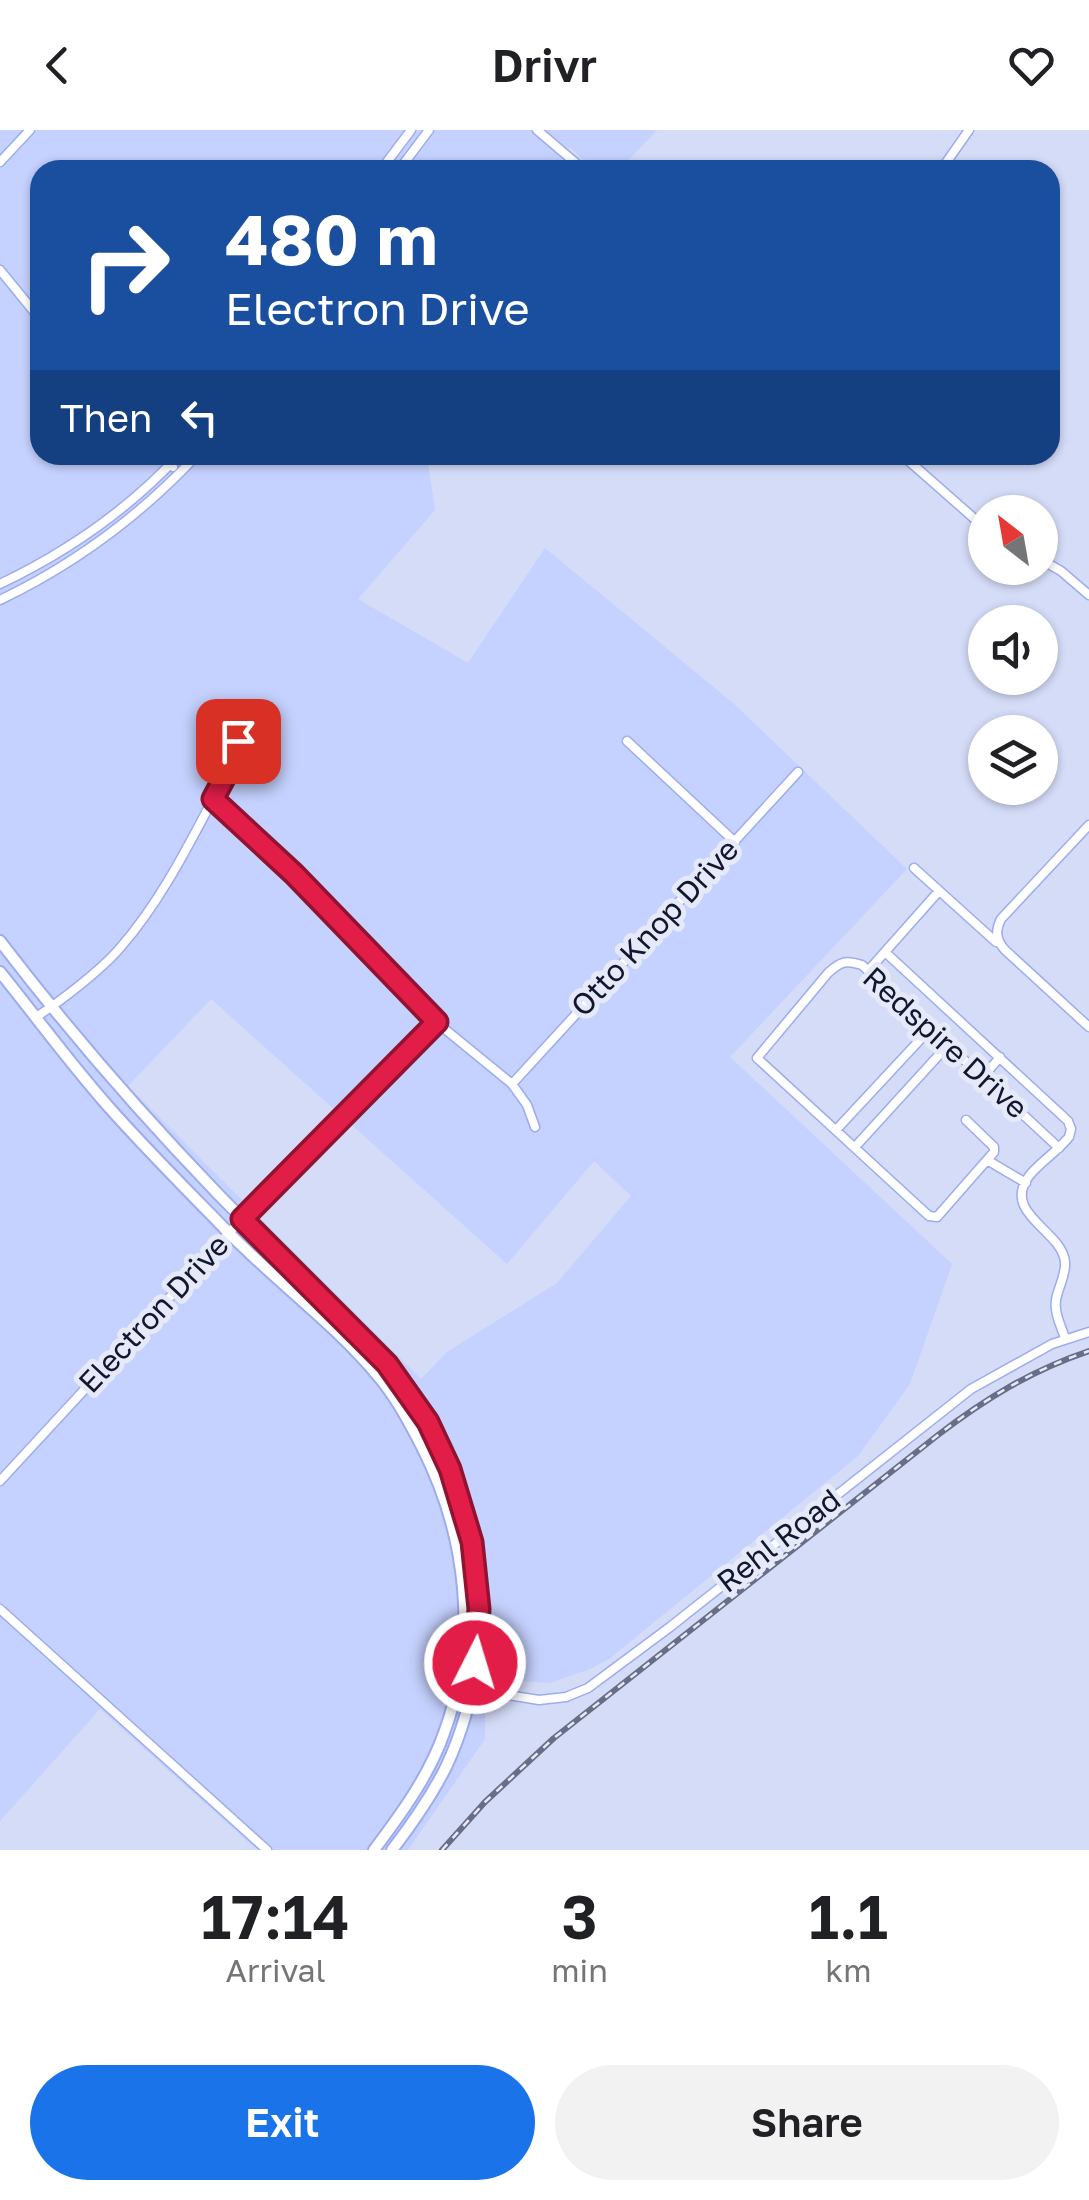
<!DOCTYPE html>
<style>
:root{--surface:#fff;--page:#f2f2f2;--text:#202124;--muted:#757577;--accent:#1a73e8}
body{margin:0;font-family:"Golos Text",sans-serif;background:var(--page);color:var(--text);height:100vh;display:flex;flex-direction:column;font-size:38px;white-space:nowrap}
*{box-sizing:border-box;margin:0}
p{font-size:32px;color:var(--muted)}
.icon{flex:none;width:55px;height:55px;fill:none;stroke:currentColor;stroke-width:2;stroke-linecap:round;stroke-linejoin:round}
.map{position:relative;height:1720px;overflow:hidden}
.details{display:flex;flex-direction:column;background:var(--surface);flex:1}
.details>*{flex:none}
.banner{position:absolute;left:30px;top:30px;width:1030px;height:305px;border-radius:30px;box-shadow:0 2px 8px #0004;background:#1a4fa0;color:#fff;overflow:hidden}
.needle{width:65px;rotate:329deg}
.tools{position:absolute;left:968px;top:365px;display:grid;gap:20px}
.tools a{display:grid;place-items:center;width:90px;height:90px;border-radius:50%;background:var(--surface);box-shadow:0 2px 8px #0004;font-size:50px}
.pin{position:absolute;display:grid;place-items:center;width:85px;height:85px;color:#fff;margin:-42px;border-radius:20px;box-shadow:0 5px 15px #0006}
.me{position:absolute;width:110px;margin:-55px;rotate:5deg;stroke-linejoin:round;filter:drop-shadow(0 0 8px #0008)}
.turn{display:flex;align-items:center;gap:35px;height:210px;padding:0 30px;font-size:45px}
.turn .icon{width:130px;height:130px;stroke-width:2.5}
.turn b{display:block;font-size:70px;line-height:85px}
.then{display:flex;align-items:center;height:95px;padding:0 30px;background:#0003;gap:20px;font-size:38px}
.eta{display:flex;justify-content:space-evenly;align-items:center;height:170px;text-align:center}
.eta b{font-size:60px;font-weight:600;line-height:70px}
.action{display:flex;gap:20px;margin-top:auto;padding:20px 30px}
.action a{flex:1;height:115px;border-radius:60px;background:var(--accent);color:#fff;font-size:40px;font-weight:600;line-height:115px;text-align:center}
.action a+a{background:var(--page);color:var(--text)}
header{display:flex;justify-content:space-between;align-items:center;height:130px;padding:0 30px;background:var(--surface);font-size:45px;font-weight:600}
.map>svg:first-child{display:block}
</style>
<header><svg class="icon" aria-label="back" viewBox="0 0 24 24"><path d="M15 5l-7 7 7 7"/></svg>Drivr<svg class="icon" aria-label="heart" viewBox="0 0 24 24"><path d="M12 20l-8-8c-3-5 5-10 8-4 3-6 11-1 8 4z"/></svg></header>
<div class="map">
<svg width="1089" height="1720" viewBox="0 0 1089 1720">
<rect width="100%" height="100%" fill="#d5dcf8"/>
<path fill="#c5d1fe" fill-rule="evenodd" d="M0 0H657L619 40H594L570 17 553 40H40V325H422L428 332 435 380 358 469 468 533 545 418 733 573 907 739 730 927 952 1134 910 1254 858 1326 609 1529 590 1539 550 1553 515 1551 486 1536 485 1609 408 1720H257L100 1579 0 1691ZM211 869 507 1134 594 1031 631 1066 557 1153 447 1222 421 1249 128 956Z"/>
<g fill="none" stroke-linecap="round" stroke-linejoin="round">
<defs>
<path id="minor" d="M537 0 584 40
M0 32 30 0
M381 40 411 0
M399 40 429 0
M941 40 969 0
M0 140 40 189
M161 325 173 337
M902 325 985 398
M1040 429 1061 441 1089 465
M0 454C67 422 128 380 179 325
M0 470C75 434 140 386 197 325
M627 611 735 712
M213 669 295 744 435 891 512 954 527 975 535 997
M1089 695 1001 789C995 801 996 810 1005 820L1089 897
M914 738 996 812
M885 822 1068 991 1071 999 1069 1007C1057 1022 1040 1032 1029 1046 1001 1084 1062 1100 1065 1132 1066 1146 1058 1157 1056 1170 1054 1183 1061 1196 1065 1208
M868 841 939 761
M36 887C61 871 101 840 120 818 169 762 200 691 236 626L238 611
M983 947 1000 927
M512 954 798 642
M966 990 994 1017V1022L937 1087 929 1086 757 928 828 843C841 831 846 830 862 835L1059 1018
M836 1000 930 899
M855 1017 948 915
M987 1030 1026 1053
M0 1351 242 1089 437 892
M0 1479 267 1720
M458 1550 472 1554 483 1561 539 1570 566 1567 588 1558 670 1497 971 1259 1052 1214 1089 1202"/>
<path id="major" d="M0 811C68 900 141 984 218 1064 255 1102 293 1139 331 1177 351 1196 372 1215 389 1237 478 1349 508 1505 446 1637 431 1667 412 1694 392 1720
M0 842C38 889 74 939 115 984 150 1023 188 1061 225 1099 274 1150 333 1192 378 1246 396 1267 409 1292 422 1317 467 1406 479 1509 444 1603 429 1646 401 1684 374 1720"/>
</defs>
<use href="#minor" stroke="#9cacee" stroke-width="11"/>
<use href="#major" stroke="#9cacee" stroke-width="14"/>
<use href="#minor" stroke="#fff" stroke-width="8"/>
<use href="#major" stroke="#fff" stroke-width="10"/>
<defs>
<path id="rail" d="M442 1720 485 1672 554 1608 938 1305C985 1269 1032 1240 1089 1221"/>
</defs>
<use href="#rail" stroke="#696e88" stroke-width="6"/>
<use href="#rail" stroke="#e6eaf8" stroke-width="2.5" stroke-dasharray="8" stroke-linecap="butt"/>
</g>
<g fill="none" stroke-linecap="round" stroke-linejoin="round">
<defs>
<path id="route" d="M238 611 236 626 213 669 294 744 437 892 242 1089 387 1234 428 1292 450 1339 472 1412 479 1479 475 1533"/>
</defs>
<use href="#route" stroke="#92132f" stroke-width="25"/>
<use href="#route" stroke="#e11d48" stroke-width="18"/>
</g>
<g text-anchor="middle" stroke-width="10" stroke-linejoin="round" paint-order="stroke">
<g font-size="30" fill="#12172f" stroke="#e6eaf8">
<text transform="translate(655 798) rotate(-47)" y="10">Otto Knop Drive</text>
<text transform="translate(945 913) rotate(42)" y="10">Redspire Drive</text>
<text transform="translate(154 1184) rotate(-47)" y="10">Electron Drive</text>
<text transform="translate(779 1411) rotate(-38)" y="10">Rehl Road</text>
</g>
</g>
</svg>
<div class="tools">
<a><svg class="needle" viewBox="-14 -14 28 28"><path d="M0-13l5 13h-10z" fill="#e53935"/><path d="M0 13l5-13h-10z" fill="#757577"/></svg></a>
<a><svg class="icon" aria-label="sound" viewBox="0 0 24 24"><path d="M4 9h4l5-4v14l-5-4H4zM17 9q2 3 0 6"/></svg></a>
<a><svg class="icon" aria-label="layers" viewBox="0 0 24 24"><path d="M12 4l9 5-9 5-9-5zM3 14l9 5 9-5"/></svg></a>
</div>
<div class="pin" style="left:238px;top:611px;background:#d93025"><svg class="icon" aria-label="arrive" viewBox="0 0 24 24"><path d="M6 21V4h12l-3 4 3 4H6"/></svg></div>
<svg class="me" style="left:475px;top:1533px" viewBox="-20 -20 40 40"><circle r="17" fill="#e11d48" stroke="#fff" stroke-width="3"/><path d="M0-11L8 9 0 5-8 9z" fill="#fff"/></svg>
<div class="banner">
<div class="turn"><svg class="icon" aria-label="right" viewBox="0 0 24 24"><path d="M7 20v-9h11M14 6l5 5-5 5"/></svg><div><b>480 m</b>Electron Drive</div></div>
<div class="then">Then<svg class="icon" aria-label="left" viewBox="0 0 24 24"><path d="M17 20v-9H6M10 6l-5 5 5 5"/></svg></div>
</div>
</div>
<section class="details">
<div class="eta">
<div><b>17:14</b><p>Arrival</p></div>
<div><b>3</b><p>min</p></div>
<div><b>1.1</b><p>km</p></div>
</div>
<div class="action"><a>Exit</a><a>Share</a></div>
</section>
